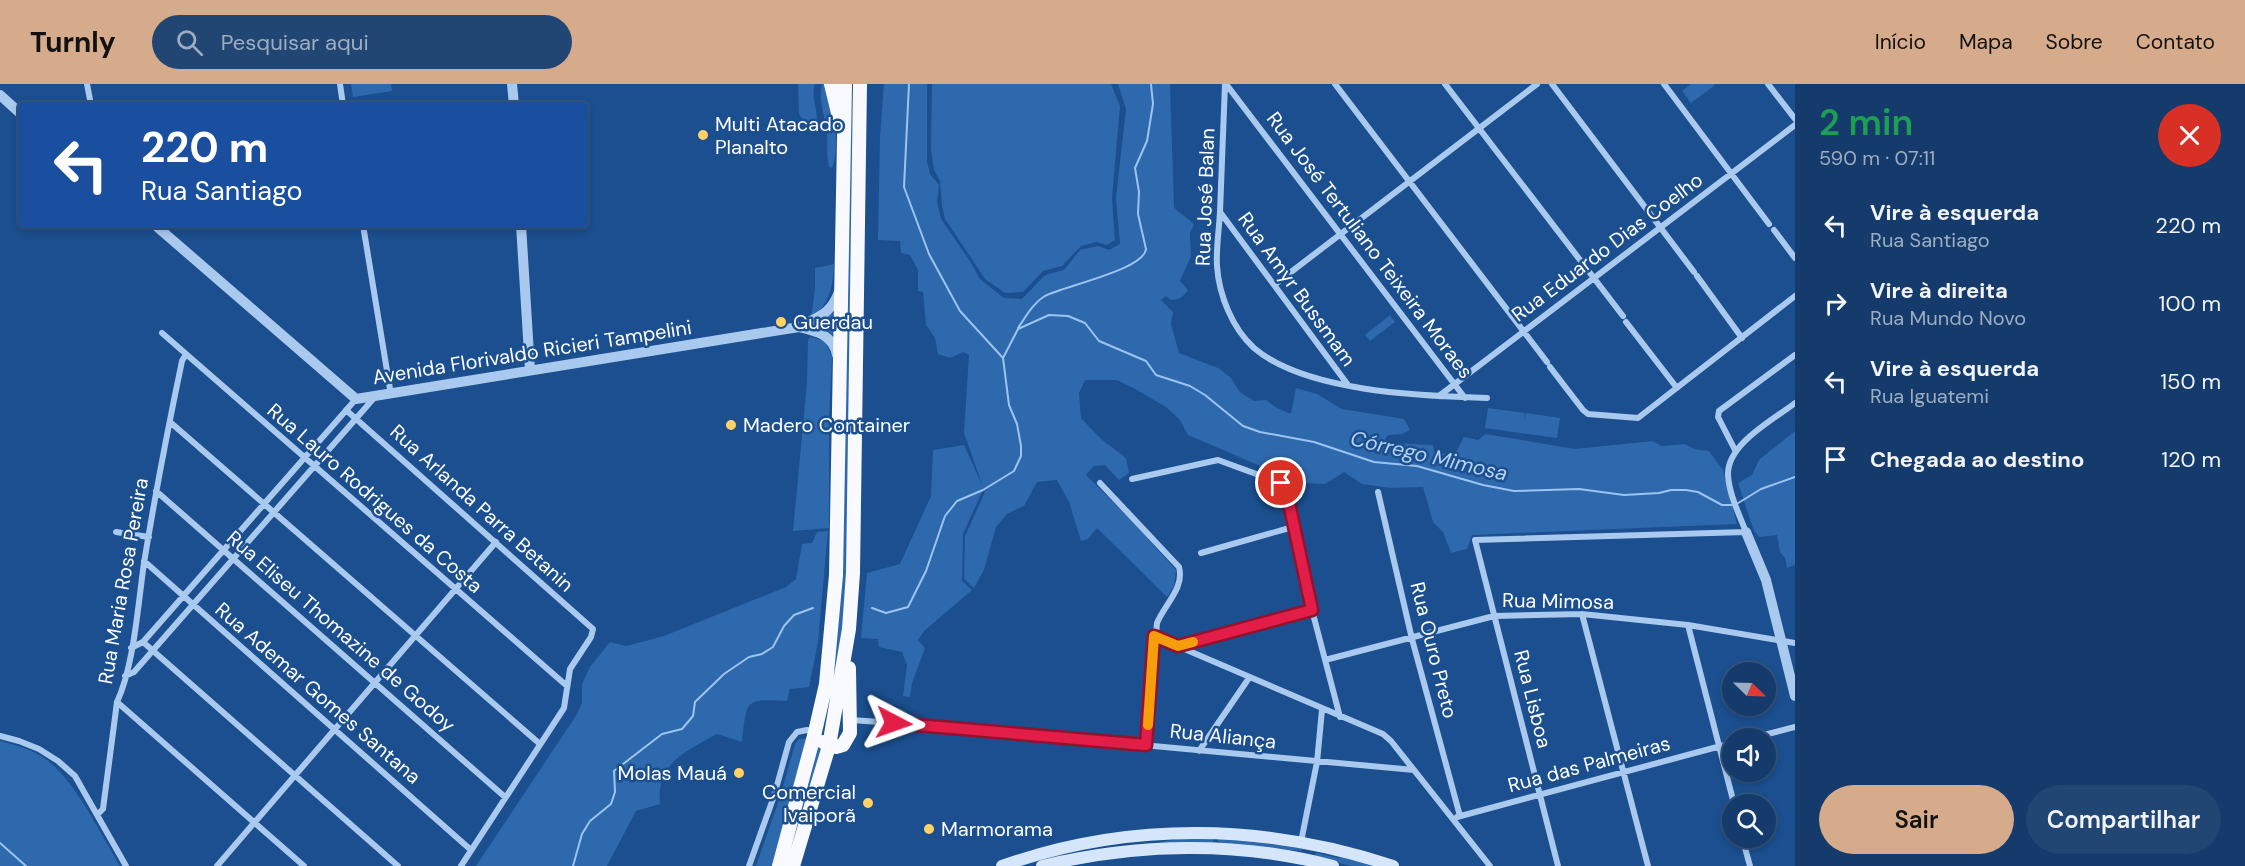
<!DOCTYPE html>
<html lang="pt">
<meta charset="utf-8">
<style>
:root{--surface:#143b6b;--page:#214673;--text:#f1f3f6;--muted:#9dadc1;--line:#33557e;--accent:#d6ab8b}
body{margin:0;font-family:"DM Sans",sans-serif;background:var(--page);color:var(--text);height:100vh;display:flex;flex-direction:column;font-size:22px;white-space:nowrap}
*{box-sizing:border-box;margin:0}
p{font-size:20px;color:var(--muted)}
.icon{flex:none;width:33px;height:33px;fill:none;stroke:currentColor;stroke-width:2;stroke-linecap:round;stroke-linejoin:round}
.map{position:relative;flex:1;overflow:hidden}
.sheet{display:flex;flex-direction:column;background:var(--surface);width:450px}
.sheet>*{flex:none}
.top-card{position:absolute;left:18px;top:18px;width:570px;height:126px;border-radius:6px;box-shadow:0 3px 9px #0003,0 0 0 2px var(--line);background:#1a4fa0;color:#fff;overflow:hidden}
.needle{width:39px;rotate:113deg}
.tools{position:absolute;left:1722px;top:578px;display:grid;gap:12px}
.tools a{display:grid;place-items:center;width:54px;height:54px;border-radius:50%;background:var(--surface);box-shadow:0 3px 9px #0003,0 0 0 2px var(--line);font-size:30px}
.pin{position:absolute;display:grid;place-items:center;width:51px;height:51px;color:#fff;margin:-26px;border:3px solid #fff;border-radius:50%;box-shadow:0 2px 6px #0007}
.me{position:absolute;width:66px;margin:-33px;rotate:94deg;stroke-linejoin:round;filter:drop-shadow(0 0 4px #0008)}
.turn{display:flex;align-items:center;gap:21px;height:126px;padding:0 24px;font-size:27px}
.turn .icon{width:78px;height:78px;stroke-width:2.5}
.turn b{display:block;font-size:42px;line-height:51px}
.round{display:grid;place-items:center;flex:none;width:63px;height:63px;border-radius:32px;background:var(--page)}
.overview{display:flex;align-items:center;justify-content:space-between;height:102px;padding:0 24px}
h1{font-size:36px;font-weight:600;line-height:45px;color:#1e9e55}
.button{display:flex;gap:12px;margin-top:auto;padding:12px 24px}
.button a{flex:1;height:69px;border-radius:36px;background:var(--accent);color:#111;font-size:24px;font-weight:600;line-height:69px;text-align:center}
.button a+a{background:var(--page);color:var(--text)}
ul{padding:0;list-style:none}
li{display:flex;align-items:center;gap:18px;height:78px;padding:0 24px}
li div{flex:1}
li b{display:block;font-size:22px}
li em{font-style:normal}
header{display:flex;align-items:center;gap:36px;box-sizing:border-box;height:84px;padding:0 30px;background:var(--accent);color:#111}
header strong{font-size:28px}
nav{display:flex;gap:33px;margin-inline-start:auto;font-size:21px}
.search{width:420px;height:54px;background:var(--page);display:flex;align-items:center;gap:15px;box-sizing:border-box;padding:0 21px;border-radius:33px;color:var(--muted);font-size:22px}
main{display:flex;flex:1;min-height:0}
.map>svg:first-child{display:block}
</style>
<header>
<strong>Turnly</strong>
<div class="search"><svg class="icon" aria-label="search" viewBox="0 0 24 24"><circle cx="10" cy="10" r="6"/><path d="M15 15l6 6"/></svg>Pesquisar aqui</div>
<nav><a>Início</a><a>Mapa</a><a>Sobre</a><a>Contato</a></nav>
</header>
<main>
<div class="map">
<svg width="1795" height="782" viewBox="0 0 1795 782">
<rect width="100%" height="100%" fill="#1b4f8f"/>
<path fill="#2e69ad" d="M351 0H391L392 7 353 13Z
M798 0H815C810 15 820 28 816 42L810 45 799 30Z
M822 0H827C833 21 841 63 832 84L829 83C826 71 828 60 827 48 825 31 818 18 822 0Z
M850 0H852L853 28 850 416 844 547 833 599 840 498Z
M884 0H927V77L930 90 939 101 937 117 941 135 970 177 980 195 1004 214 1022 215 1045 191 1064 186 1080 166 1098 162 1109 166 1120 160 1116 114 1126 25 1118 0H1170L1174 123C1180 131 1188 133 1194 141L1190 149 1191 172 1180 197 1188 206C1183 213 1179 216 1171 216L1166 212 1161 216 1173 228 1171 240 1179 269 1218 284 1231 294 1240 308 1254 317 1266 316 1275 323 1291 330 1296 304 1317 310 1342 325 1404 335 1410 346 1402 350 1388 351 1385 355 1387 359 1433 361 1434 367 1447 370 1456 368 1464 353 1478 356 1486 350 1575 365 1653 357 1661 362 1685 360 1694 365 1709 367 1723 386 1737 440 1472 451 1467 465 1451 469 1443 448 1433 438 1423 403 1390 404 1362 400 1344 388 1325 400 1300 399 1188 351 1180 336 1166 323 1137 306 1117 296H1085L1079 309 1081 334 1101 355 1126 374 1129 389 1119 396 1105 381 1094 382 1086 391 1133 438 1176 486 1174 502 1167 513 1097 444 1088 455 1081 457 1069 418 1057 396 1037 398 1024 422 1007 430 996 443 984 486 974 504 964 495 965 452 985 408 983 406 963 450 962 497 972 506 924 547 918 556 925 564 912 599 910 613 903 612 907 581 902 568 879 563 878 555 861 554 867 489 900 480 931 412 933 366 964 361 983 403 964 349 969 271 963 268 950 274 938 270 935 254 926 241 923 208 918 207V186L910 171 901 169 900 157 878 156 880 53Z
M932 0H1111L1120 22 1112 114 1115 156 1107 161 1096 158 1081 162 1062 182 1043 187 1023 208 1005 209 985 195 945 135 942 122 940 97 934 86 931 66Z
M1691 0H1714L1715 1 1691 19 1682 7Z
M834 180C833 201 830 221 811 234L815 205V184Z
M833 229 834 251 814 241Z
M1390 231 1395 238 1370 257 1365 251Z
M810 253 825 257 832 273 829 333V444L793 447 807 299 808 257Z
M1488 324 1525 329 1524 338 1526 329 1560 334 1557 354 1485 344Z
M1795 347V481L1787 484 1785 474 1780 468 1777 451 1759 453 1754 447 1738 399 1752 391 1759 376Z
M828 447 818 558 809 603 790 605 787 617C743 614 747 617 742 658L717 650C686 667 656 679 660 720L636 727 607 782H476L577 630 582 619V600L590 583 610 558 626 562 664 552 786 503 796 495 802 460 812 459 817 448Z
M810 654 774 782H756L780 713 795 660 799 655Z
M0 657C15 661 31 665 44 674 74 694 101 751 120 782H0Z
M820 662 822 665 788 782H783L817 663Z
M1186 754 1213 755V758H1159Z
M1218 754 1301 764 1302 767 1220 759 1218 757Z
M1317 769 1338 774 1346 772 1372 782H1351L1316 773 1315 770Z"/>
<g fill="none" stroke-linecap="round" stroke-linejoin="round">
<path stroke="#9cc4f0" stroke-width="2" d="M909 0 904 103 929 170 960 227 1003 274
M1018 244C1025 234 1033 219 1045 212 1064 202 1144 186 1146 165L1138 130 1139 108 1135 84 1147 57 1153 20 1151 0
M872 524 886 529 908 523 926 487 945 432 957 417 983 406 1014 387 1021 372V362L1017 340 1009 321 1003 274 1018 245 1049 231 1068 232 1085 239 1099 257 1146 277 1156 291 1190 302 1205 311 1243 342 1260 348 1314 358 1374 378 1417 382 1483 401 1514 407 1579 405 1624 411 1659 409 1671 406H1686L1698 408 1722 421H1735L1761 405 1795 393
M0 759 26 782
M573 782 582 750 590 737 611 720 615 708 614 687 662 650 682 645 693 632 695 618 724 590 749 573 762 570 773 563 784 542 794 531 813 524"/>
<path stroke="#a9c9ee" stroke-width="6" d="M87 0 91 21
M340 0 343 21
M1225 0C1223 43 1222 85 1220 128 1219 146 1216 164 1217 182 1219 211 1232 244 1254 264 1305 308 1421 312 1487 314
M1226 0 1465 314
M1335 0 1547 278
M1445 0 1623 232
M1552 0 1694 188
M1664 0 1769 140
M1768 0 1795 35
M1220 128 1348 301
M363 141 391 311
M1774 146 1795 174
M1697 192 1742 254
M1274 201 1537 0
M1626 238 1677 304
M162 249 567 602
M1550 283 1583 326 1588 330 1638 334 1795 212
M1439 312 1795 41
M346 326 593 545 591 553 570 585 564 624 461 782
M170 338 540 660
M1735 366 1718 333 1719 327 1795 271
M1132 395 1218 376 1281 399 1286 406 1312 526 1340 633
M1100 399 1179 483C1185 504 1164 521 1157 539L1146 661
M156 407 505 713
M1378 408 1412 555 1460 732
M116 448 149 453
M1201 469 1293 443
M144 477 471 766
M1582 530 1648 782
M1688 541 1734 720
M1154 552 1383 650 1391 657 1490 782
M143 558 398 782
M1178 562 1312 526
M131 564 143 558 356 315
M1325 576 1494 532 1582 530 1688 541 1795 559
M125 592 134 588 374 314
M117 618 304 782
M851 636 937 642 1414 686
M0 652 19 657 39 665 58 677 75 692 126 782
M1752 654 1795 643
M1199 667 1249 594
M98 730 103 725 117 618C134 582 138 520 144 479 155 411 168 344 182 277L186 270
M1457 733 1732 659
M1742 753 1750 782
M1301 758 1317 678 1322 626
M217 782 496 458
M749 782 774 712 789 658 797 648 807 646 815 648
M1558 782 1475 456 1746 448C1739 430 1729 410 1728 391 1727 360 1773 336 1795 319"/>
<path stroke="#a9c9ee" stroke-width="10" d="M512 0 514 21
M0 11 21 30
M155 141 356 315 799 243C819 232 830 231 839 208
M521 141 530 286
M799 243C817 247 833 251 837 271
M1746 448 1766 496 1795 612"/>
<path stroke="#d6e6fa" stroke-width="12" d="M1002 782C1129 737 1264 739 1393 782
M1042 782C1137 759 1239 757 1333 782"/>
<path stroke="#f8faff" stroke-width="14" d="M831 0 839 33
M823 658 836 663 843 661 850 649 849 584
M779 782 815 648 826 600 836 491 845 0
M793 782 829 662 849 545 853 489 860 0"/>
</g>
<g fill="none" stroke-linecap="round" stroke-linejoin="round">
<defs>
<path id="route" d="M894 639 1146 661 1154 552 1178 562 1312 526 1286 405 1281 399"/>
</defs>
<use href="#route" stroke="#92132f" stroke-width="15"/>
<use href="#route" stroke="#e11d48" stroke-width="10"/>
<path stroke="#f59e0b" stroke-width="10" d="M1148 641 1154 552 1178 562 1193 558"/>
</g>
<g fill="#ffd166" stroke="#1b4f8f" stroke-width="2">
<circle cx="703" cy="51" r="6"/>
<circle cx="781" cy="238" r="6"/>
<circle cx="731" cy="341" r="6"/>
<circle cx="739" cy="689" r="6"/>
<circle cx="868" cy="719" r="6"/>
<circle cx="929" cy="745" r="6"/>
</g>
<g text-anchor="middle" stroke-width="5" stroke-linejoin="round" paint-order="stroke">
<g font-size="20" fill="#fff" stroke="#1b4f8f" text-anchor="start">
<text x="715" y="47">Multi Atacado<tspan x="715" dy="23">Planalto</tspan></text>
<text x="793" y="245">Guerdau</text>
<text x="743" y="348">Madero Container</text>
<text x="727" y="696" text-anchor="end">Molas Mauá</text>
<text x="856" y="715" text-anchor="end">Comercial<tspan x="856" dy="23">Ivaiporã</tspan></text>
<text x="941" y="752">Marmorama</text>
</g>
<g font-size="20" fill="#fff" stroke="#1b4f8f">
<text transform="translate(1205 113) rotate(-88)" y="7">Rua José Balan</text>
<text transform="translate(1370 161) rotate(53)" y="7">Rua José Tertuliano Teixeira Moraes</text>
<text transform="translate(1607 163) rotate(-37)" y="7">Rua Eduardo Dias Coelho</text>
<text transform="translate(1297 205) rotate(54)" y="7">Rua Amyr Bussmam</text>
<text transform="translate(532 268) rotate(-9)" y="7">Avenida Florivaldo Ricieri Tampelini</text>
<text transform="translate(375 414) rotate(41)" y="7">Rua Lauro Rodrigues da Costa</text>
<text transform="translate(482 424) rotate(42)" y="7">Rua Arlanda Parra Betanin</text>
<text transform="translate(123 497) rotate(-80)" y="7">Rua Maria Rosa Pereira</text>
<text transform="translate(1558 517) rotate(1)" y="7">Rua Mimosa</text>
<text transform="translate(341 547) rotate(41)" y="7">Rua Eliseu Thomazine de Godoy</text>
<text transform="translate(1434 566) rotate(76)" y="7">Rua Ouro Preto</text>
<text transform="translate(318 609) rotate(41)" y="7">Rua Ademar Gomes Santana</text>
<text transform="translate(1533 615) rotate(76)" y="7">Rua Lisboa</text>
<text transform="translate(1223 652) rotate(6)" y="7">Rua Aliança</text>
<text transform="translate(1589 680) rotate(-15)" y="7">Rua das Palmeiras</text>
</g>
<g font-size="21" font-style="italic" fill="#b5d3f5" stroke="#1b4f8f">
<text transform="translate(1429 372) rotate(13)" y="7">Córrego Mimosa</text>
</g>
</g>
</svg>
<div class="tools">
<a><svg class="needle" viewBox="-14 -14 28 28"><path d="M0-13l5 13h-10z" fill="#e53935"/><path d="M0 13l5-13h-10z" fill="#9dadc1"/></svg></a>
<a><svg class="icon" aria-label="sound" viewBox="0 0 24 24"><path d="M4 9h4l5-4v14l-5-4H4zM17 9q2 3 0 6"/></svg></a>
<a><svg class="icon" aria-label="search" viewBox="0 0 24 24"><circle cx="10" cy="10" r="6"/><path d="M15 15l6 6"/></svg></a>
</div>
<div class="pin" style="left:1281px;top:399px;background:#d93025"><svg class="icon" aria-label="arrive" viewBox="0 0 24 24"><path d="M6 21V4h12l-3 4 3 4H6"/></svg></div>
<svg class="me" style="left:894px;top:639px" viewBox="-20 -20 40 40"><path d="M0-17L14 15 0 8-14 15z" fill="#e11d48" stroke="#fff" stroke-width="4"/></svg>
<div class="top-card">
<div class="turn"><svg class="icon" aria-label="left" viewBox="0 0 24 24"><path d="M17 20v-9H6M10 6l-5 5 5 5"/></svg><div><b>220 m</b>Rua Santiago</div></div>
</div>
</div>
<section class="sheet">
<div class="overview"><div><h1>2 min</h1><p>590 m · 07:11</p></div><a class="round" style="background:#d93025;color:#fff"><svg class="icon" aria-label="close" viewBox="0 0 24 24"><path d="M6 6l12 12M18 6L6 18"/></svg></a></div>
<ul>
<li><svg class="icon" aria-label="left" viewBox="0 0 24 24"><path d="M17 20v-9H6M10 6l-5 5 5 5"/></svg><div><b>Vire à esquerda</b><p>Rua Santiago</p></div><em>220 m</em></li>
<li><svg class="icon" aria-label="right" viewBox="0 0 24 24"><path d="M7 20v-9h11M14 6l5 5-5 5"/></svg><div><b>Vire à direita</b><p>Rua Mundo Novo</p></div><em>100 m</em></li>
<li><svg class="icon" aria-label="left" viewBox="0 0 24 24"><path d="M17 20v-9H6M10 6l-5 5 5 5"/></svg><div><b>Vire à esquerda</b><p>Rua Iguatemi</p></div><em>150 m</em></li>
<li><svg class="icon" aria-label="arrive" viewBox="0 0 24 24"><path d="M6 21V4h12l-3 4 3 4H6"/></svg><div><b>Chegada ao destino</b></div><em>120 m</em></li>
</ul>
<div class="button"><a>Sair</a><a>Compartilhar</a></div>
</section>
</main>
